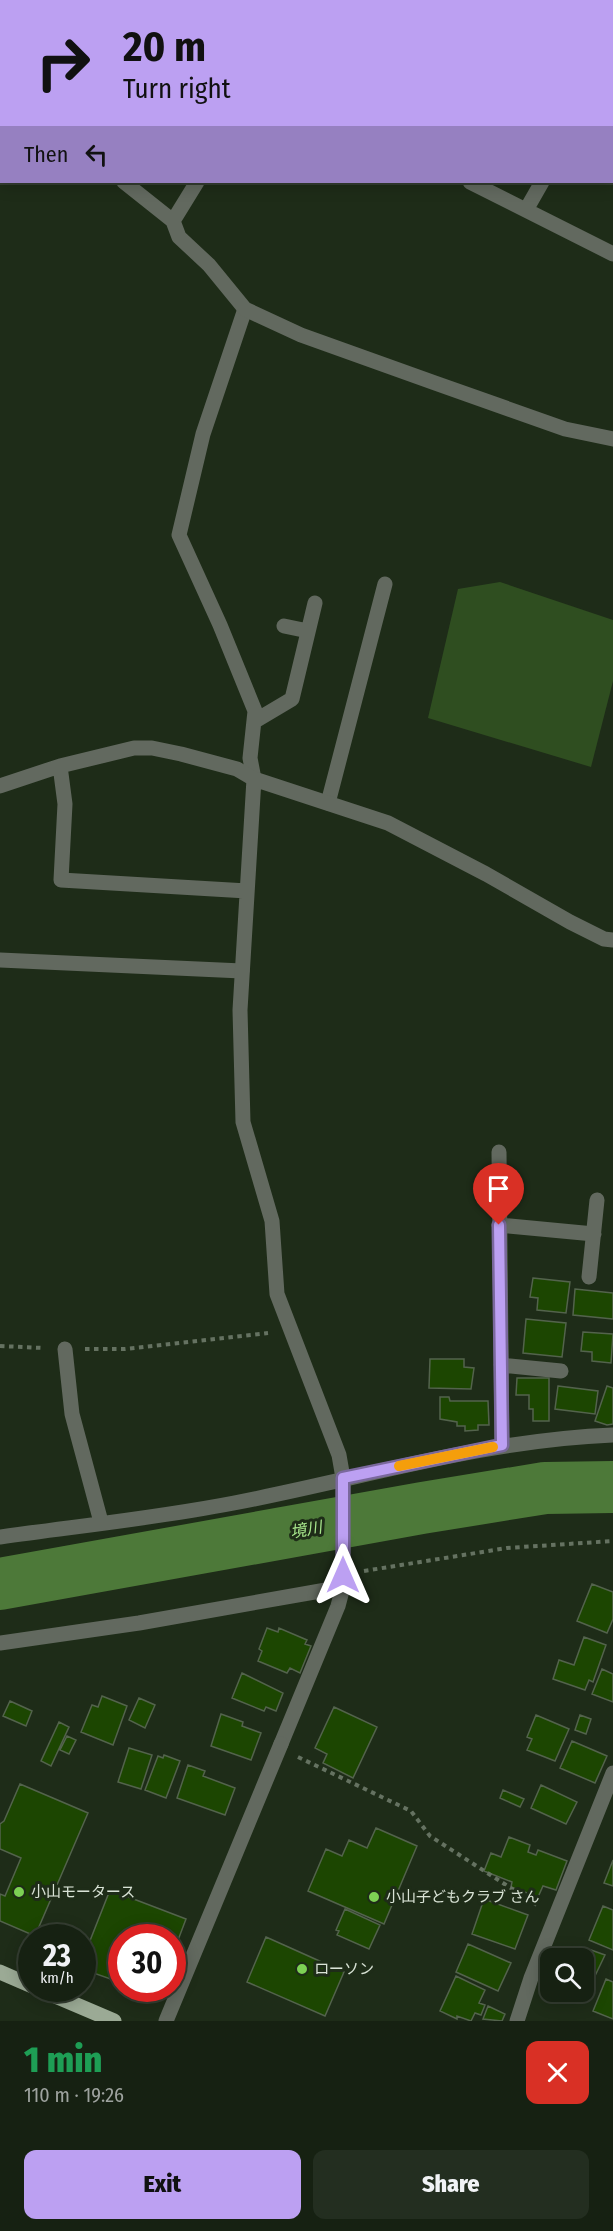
<!DOCTYPE html>
<meta charset="utf-8">
<style>
:root{--surface:#162112;--page:#232e20;--text:#f1f3f6;--muted:#9ea39f;--line:#353e32;--accent:#bca0f2}
body{margin:0;font-family:"Fira Sans Condensed","Noto Sans JP",sans-serif;background:var(--page);color:var(--text);height:100vh;display:flex;flex-direction:column;font-size:22px;white-space:nowrap}
*{box-sizing:border-box;margin:0}
p{font-size:20px;color:var(--muted)}
.icon{flex:none;width:33px;height:33px;fill:none;stroke:currentColor;stroke-width:2;stroke-linecap:round;stroke-linejoin:round}
.map{position:relative;height:2021px;overflow:hidden}
.sheet{display:flex;flex-direction:column;background:var(--surface);flex:1}
.sheet>*{flex:none}
.guide{position:absolute;left:0px;top:0px;width:614px;height:183px;box-shadow:0 3px 15px #0003,0 0 0 2px var(--line);background:#bca0f2;color:#111;overflow:hidden}
.tools{position:absolute;left:540px;top:1948px;display:grid;gap:12px}
.tools a{display:grid;place-items:center;width:54px;height:54px;border-radius:12px;background:var(--surface);box-shadow:0 3px 15px #0003,0 0 0 2px var(--line);font-size:30px}
.speed{position:absolute;left:18px;top:1924px;display:flex;gap:12px;font-size:30px;font-weight:700;text-align:center}
.speed>*{display:grid;place-content:center;width:78px;height:78px;border-radius:50%;background:var(--surface);box-shadow:0 3px 15px #0003,0 0 0 2px var(--line);line-height:1}
.speed small{font-size:15px;font-weight:400}
.speed .limit{border:9px solid #d22;background:#fff;color:#111}
.pin{position:absolute;display:grid;place-items:center;width:51px;height:51px;color:#fff;margin:-62px -26px;border-radius:50% 50% 50% 0;rotate:-45deg;box-shadow:0 0 6px #0007}
.pin .icon{rotate:45deg}
.me{position:absolute;width:66px;margin:-33px;rotate:0deg;stroke-linejoin:round;filter:drop-shadow(0 0 4px #0008)}
.turn{display:flex;align-items:center;gap:21px;height:126px;padding:0 24px;font-size:27px}
.turn .icon{width:78px;height:78px;stroke-width:2.5}
.turn b{display:block;font-size:42px;line-height:51px}
.then{display:flex;align-items:center;height:57px;padding:0 24px;background:#0003;gap:12px;font-size:22px}
.round{display:grid;place-items:center;flex:none;width:63px;height:63px;border-radius:12px;background:var(--page)}
.headline{display:flex;align-items:center;justify-content:space-between;height:102px;padding:0 24px}
h1{font-size:36px;font-weight:800;line-height:45px;color:#1e9e55}
.action{display:flex;gap:12px;margin-top:auto;padding:12px 24px}
.action a{flex:1;height:69px;border-radius:12px;background:var(--accent);color:#111;font-size:24px;font-weight:800;line-height:69px;text-align:center}
.action a+a{background:var(--page);color:var(--text)}
.map>svg:first-child{display:block}
</style>
<div class="map">
<svg width="613" height="2021" viewBox="0 0 613 2021">
<rect width="100%" height="100%" fill="#1e2c18"/>
<path fill="#2f4e20" d="M500 582 613 620V681L591 767 428 718 458 589Z"/>
<g fill="none" stroke-linecap="round" stroke-linejoin="round">
<path stroke="#4d7939" stroke-width="52" d="M0 1584 422 1508 545 1488 613 1487"/>
</g>
<path fill="#1c4601" stroke="#53634c" stroke-width="1.5" d="M395 0H438L395 2Z
M533 1278 570 1282 566 1313 537 1310 538 1298 530 1297Z
M575 1289 613 1293V1319L573 1315Z
M526 1319 566 1323 562 1357 523 1353Z
M583 1332 613 1334 611 1363 592 1361V1352L581 1351Z
M430 1359H464V1367L474 1368 471 1389 429 1388Z
M517 1378H549V1421H533V1409H529V1395H516Z
M558 1386 598 1391 595 1414 555 1409Z
M607 1386 613 1388V1424L607 1425 595 1421Z
M440 1397H449L450 1401H488L489 1425H478V1430L465 1431V1426H457V1422L440 1419Z
M592 1584 613 1592V1619L607 1633 577 1621Z
M267 1628 278 1632 279 1628 307 1640 305 1644 311 1646 300 1673 290 1668 287 1673 258 1661 262 1651 259 1649Z
M584 1637 606 1645 593 1682 589 1680 585 1690 553 1679 559 1660 574 1665Z
M602 1669 613 1674V1702L592 1694Z
M242 1673 283 1693 276 1711 266 1707 264 1711 232 1698Z
M102 1696 127 1706 113 1745 81 1732 92 1705 98 1707Z
M139 1698 155 1705 145 1728 129 1720Z
M10 1701 32 1711 26 1726 3 1716Z
M334 1707 377 1727 353 1778 323 1763 327 1754 315 1748Z
M221 1714 243 1722 242 1726 261 1733 251 1760 211 1746Z
M536 1715 569 1729 555 1761 527 1750 532 1739 527 1737Z
M580 1715 591 1719 586 1734 575 1730Z
M59 1722 69 1727 51 1766 41 1761Z
M67 1736 76 1740 69 1754 60 1750Z
M572 1741 607 1756 595 1783 560 1768Z
M129 1748 152 1755 141 1789 118 1782Z
M164 1755 180 1761 166 1798 145 1790 158 1756 163 1758Z
M188 1765 205 1771 203 1776 235 1788 225 1815 177 1798Z
M20 1784 88 1813 35 1936 0 1921V1894L5 1896 21 1858 0 1849V1824L4 1821Z
M541 1785 577 1802 566 1824 531 1808Z
M503 1790 524 1799 520 1807 500 1798Z
M376 1828 417 1846 384 1924 308 1891 326 1849 342 1856 349 1840 367 1848Z
M509 1837 530 1845 528 1852 536 1855 538 1850 567 1861 556 1890 543 1886 538 1897 511 1887 512 1882 484 1871 491 1853 501 1857Z
M613 1860V1886L604 1883Z
M110 1890 186 1919 172 1956V1938H122V1983L82 1969V1961Z
M484 1899 528 1915 515 1949 472 1934Z
M603 1906 613 1910V1950L589 1940Z
M345 1909 380 1925 369 1949 337 1935 339 1931 336 1930Z
M266 1937 344 1972 325 2016 247 1982Z
M468 1944 511 1963 498 1991 456 1972Z
M591 1950 605 1955 582 2003 556 1992H584V1966Z
M550 1970V1990L543 1987Z
M456 1976 485 1990 479 2003 485 2005 481 2015 475 2013 471 2021 457 2016V2019L440 2011Z
M606 1979 613 1982V2019L593 2011Z
M136 1989H160L157 1997Z
M488 2006 505 2014 502 2021 483 2019Z"/>
<g fill="none" stroke-linecap="round" stroke-linejoin="round">
<path stroke="#657261" stroke-width="4" stroke-dasharray="4.5 4.5" stroke-linecap="butt" d="M0 1346 44 1348
M85 1349H125L268 1333
M364 1571 507 1548 613 1541
M298 1757 411 1811 430 1836 537 1905"/>
<path stroke="#62695f" stroke-width="15" d="M245 309 203 434 179 535 220 625 255 711 250 758 254 779
M284 626 308 631
M255 721 292 699 315 603
M328 803 385 584
M0 960 242 971
M0 1643 139 1623 343 1587 338 1606 281 1744"/>
<path stroke="#62695f" stroke-width="15" d="M301 2 302 0
M612 58 613 56
M0 94 2 95
M124 182 173 221 179 237 209 265 245 309 301 335 435 383 565 429 613 439
M470 182 613 254
M526 210 542 182
M173 221 197 182
M60 766 65 804 61 880 247 891
M254 779 240 1010 243 1122 272 1221 277 1294 339 1455 343 1478V1587
M0 786 60 766 134 748H152L181 754 237 769 254 779 388 823 486 874 570 922 604 939 613 940
M499 1152 502 1445
M499 1225 594 1234
M589 1277 597 1200
M65 1349 72 1414 101 1522
M501 1365 561 1371
M0 1537C78 1526 157 1518 234 1503 360 1479 483 1440 613 1435
M166 2021 281 1744
M517 2021 531 1978 613 1773"/>
<path stroke="#828e7d" stroke-width="15" d="M78 2 79 0
M0 165 2 161"/>
<path stroke="#9baa95" stroke-width="15" d="M0 1972 32 1986
M39 1989 114 2021"/>
</g>
<g fill="none" stroke-linecap="round" stroke-linejoin="round">
<defs>
<path id="route" d="M343 1575V1478L502 1445 499 1225"/>
</defs>
<use href="#route" stroke="#7a689d" stroke-width="15"/>
<use href="#route" stroke="#bca0f2" stroke-width="10"/>
<path stroke="#f59e0b" stroke-width="10" d="M399 1466 493 1447"/>
</g>
<g fill="#7dd154" stroke="#1e2c18" stroke-width="2">
<circle cx="19" cy="1892" r="6"/>
<circle cx="374" cy="1897" r="6"/>
<circle cx="302" cy="1969" r="6"/>
</g>
<g text-anchor="middle" stroke-width="6" stroke-linejoin="round" paint-order="stroke">
<g font-size="15" fill="#d9e3d6" stroke="#1e2c18" text-anchor="start">
<text x="31" y="1897">小山モータース</text>
<text x="386" y="1902">小山子どもクラブ さん</text>
<text x="314" y="1974">ローソン</text>
</g>
<g font-size="16" font-style="italic" fill="#a7e68c" stroke="#1e2c18">
<text transform="translate(306 1529) rotate(-10)" y="6">境川</text>
</g>
</g>
</svg>
<div class="tools">
<a><svg class="icon" aria-label="search" viewBox="0 0 24 24"><circle cx="10" cy="10" r="6"/><path d="M15 15l6 6"/></svg></a>
</div>
<div class="speed"><div>23<small>km/h</small></div><div class="limit">30</div></div>
<div class="pin" style="left:499px;top:1225px;background:#d93025"><svg class="icon" aria-label="arrive" viewBox="0 0 24 24"><path d="M6 21V4h12l-3 4 3 4H6"/></svg></div>
<svg class="me" style="left:343px;top:1575px" viewBox="-20 -20 40 40"><path d="M0-17L14 15 0 8-14 15z" fill="#bca0f2" stroke="#fff" stroke-width="4"/></svg>
<div class="guide">
<div class="turn"><svg class="icon" aria-label="right" viewBox="0 0 24 24"><path d="M7 20v-9h11M14 6l5 5-5 5"/></svg><div><b>20 m</b>Turn right</div></div>
<div class="then">Then<svg class="icon" aria-label="left" viewBox="0 0 24 24"><path d="M17 20v-9H6M10 6l-5 5 5 5"/></svg></div>
</div>
</div>
<section class="sheet">
<div class="headline"><div><h1>1 min</h1><p>110 m · 19:26</p></div><a class="round" style="background:#d93025;color:#fff"><svg class="icon" aria-label="close" viewBox="0 0 24 24"><path d="M6 6l12 12M18 6L6 18"/></svg></a></div>
<div class="action"><a>Exit</a><a>Share</a></div>
</section>
